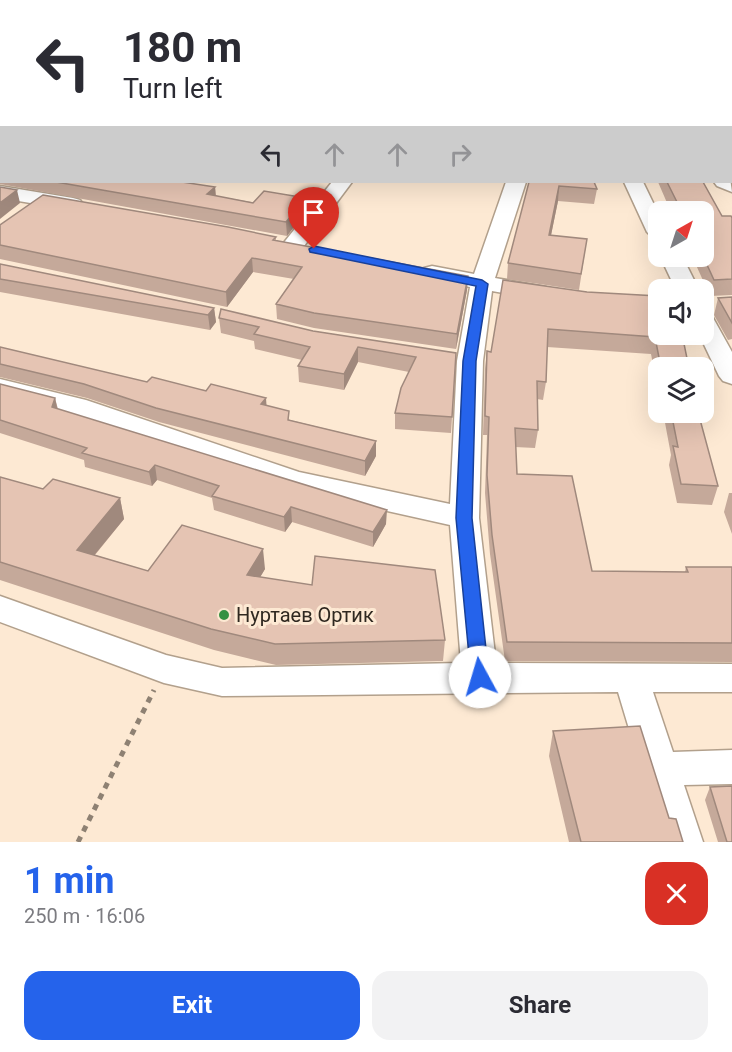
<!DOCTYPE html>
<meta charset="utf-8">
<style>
:root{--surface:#fff;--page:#f2f2f3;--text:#2b2b33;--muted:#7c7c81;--accent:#2563eb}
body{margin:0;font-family:Roboto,sans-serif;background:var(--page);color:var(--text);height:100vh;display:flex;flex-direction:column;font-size:22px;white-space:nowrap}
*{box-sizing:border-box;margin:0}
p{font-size:20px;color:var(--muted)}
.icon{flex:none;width:33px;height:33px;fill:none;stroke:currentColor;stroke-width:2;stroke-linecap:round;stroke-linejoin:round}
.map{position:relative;height:842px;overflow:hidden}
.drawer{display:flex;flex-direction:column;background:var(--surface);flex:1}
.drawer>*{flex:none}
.hud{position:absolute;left:0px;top:0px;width:732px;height:183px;box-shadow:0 6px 24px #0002;background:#fff;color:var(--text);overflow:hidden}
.needle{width:39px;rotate:39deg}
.fabs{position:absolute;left:648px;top:201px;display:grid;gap:12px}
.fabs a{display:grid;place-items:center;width:66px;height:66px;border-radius:12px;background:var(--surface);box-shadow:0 6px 24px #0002;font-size:30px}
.pin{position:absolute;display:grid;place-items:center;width:51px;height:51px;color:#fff;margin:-62px -26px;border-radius:50% 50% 50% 0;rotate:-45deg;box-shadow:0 0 6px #0007}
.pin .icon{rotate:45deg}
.me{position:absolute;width:66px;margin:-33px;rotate:354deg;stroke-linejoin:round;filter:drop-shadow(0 0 4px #0008)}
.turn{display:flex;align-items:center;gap:21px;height:126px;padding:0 24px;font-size:27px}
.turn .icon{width:78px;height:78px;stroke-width:2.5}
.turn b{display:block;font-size:42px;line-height:51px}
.lanes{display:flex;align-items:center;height:57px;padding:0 24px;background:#0003;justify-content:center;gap:30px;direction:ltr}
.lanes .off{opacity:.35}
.round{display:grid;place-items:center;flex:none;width:63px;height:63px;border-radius:18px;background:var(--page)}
.overview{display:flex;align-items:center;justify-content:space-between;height:102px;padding:0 24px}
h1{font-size:36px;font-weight:700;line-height:45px;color:var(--accent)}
.button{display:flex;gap:12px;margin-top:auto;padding:12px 24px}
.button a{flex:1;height:69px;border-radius:18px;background:var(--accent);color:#fff;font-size:24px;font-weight:700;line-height:69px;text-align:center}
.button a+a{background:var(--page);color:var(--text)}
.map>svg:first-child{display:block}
</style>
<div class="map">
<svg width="732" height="842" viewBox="0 0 732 842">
<rect width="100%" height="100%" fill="#fde9d3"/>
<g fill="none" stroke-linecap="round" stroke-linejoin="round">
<defs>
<path id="minor" d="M122 0H138L121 2Z
M450 0H469L449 2Z
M554 0H568V2H554Z
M0 22H2V30H0Z
M730 47H732V57H730Z
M0 110H2V120H0Z
M730 178 732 192 717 186 714 182H730Z
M332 182H352L301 250H285L282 245Z
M506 182H526L495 278 546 287 549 292 546 297 538 299 492 291 483 361 479 518 496 663 732 664V692H653L673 752 732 750V784L684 785 703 842H663L618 692 222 696 164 683 0 622V596L166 655 222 668 461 663 450 525 284 488 68 412 0 395V379L86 400 299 472 450 504 457 361 470 287 424 278 421 273 424 268 432 266 474 274Z
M624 182H643L658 213V238L651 236 647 232Z
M0 186 73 198 80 200 83 204 80 208 73 210 0 198Z
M660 256H682L699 290H676Z
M704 314 712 316 732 352V384L723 381 719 376 699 334H704Z"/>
</defs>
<use href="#minor" stroke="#b2a08c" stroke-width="3"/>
<path stroke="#8e8173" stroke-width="5" stroke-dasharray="6 6" stroke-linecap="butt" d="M78 842 154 690"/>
<use href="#minor" fill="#fff" fill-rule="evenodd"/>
</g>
<path fill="#c5a99a" d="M704 0H732V7L730 6V2H710Z
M730 57H732V108L730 107Z
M0 152H2V182H182L215 187 216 196 306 211 287 236 0 184Z
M529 182 597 189 594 204 558 201 551 235 587 239 579 290 507 279 508 263Z
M658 182H703L722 216 732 218V295L710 296 692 256H704V212H671Z
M0 225 276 237V241L468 276 467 290 456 349 314 328 277 319 276 304 294 279 253 272 227 307 0 259Z
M0 264 214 308 216 322 210 330 0 292Z
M587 292 658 296 689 368H658V391L651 354 547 347 546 382 543 400 537 399 538 430 535 448 515 447 517 474 592 571 685 572 686 567H732V662L505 661 490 554 485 493 487 435H483L485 369 487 351 491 352Z
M732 297V339L728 340 714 315 718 298Z
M219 318 313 331 456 353 451 433 395 429V413L409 372 358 362 344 390 299 382 298 366 302 360 255 349 254 341 221 333Z
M0 347 147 382 266 398V405L290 420 376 441V456L365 476 159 422 87 398 0 377Z
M0 384 55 398 58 409 386 524 373 547 292 522 285 532 214 510 212 498 157 480 152 486 85 467 84 460 0 433Z
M663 412H698L718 486 712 505 677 503 669 465 671 455Z
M0 477 43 489 120 498 124 519 95 555 148 571 265 569 260 577 445 640 443 661 276 665 214 650 0 580Z
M729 493H732V534L724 512Z
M553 731 669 818 683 842H569L549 756Z
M710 787 732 842H718L705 800Z"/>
<path fill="#a0897d" d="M81 0H104L105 2H78Z
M559 186 558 201 548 250 549 235Z
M215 187 216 200 207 194Z
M17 190 20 203 0 219V203Z
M306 198V211L287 236 286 222Z
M252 258 253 272 227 307 226 292Z
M468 276 467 290 456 349 457 334Z
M214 308 216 322 210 330 208 315Z
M358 347V362L344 390V374Z
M55 398 58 412 52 407Z
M266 398 267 412 261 404Z
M376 441V456L365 476V461Z
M155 465 157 480 152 486 149 472Z
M120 498 124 519 82 570 77 550Z
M291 507 292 522 285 532 284 517Z
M387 510 386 524 373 547V532Z
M263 549 265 569 249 596 247 575Z"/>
<path fill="#e5c4b3" stroke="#a0897d" stroke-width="1.5" d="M18 0H81L78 2H15Z
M139 0H428L430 2H137Z
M600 0H601L612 2H598Z
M730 17H732V36L730 38Z
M730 57H732V94L730 93Z
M0 152H2V172H0Z
M56 182H182L215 187 207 194 253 203 264 191 306 198 286 222Z
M529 182H594L597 189 559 186 549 235 587 239 581 274 508 263Z
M667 182H703L722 216H731L732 218V279L714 280 703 256 704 212H682Z
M0 187 17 190 0 203Z
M43 195 228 227 276 237 273 240 468 276 457 334 314 313 276 304 302 267 252 258 226 292 0 245V225Z
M0 264 214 308 208 315 0 279Z
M503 280 587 292 658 296V334H682L689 368H661L655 337 548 329 546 382 537 381 538 430 515 428 517 474 572 476 592 571 688 572 686 567H732V643L507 642 492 535 487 475 489 417 485 416 487 351 491 352Z
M732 297V323L718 298Z
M221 309 313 331 456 353 452 417 395 413 401 388 416 357 358 347 344 374 298 366 310 347 254 334 259 327 219 318Z
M0 347 147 382 152 377 206 391 211 384 266 398 261 404 289 411 288 420 376 441 365 461 156 408 84 384 0 364Z
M0 384 55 398 52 407 387 510 373 532 291 507 284 517 212 496 219 486 155 465 149 472 82 453 87 448 0 420Z
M671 412H698L718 486 681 484 673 446 678 447Z
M0 477 43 489 53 479 120 498 77 550 148 571 182 525 263 549 247 575 312 585 315 556 435 570 445 640 275 644 211 629 0 562Z
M640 726 669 818 676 819 683 842H581L553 731Z
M732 786V842H727L710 787Z"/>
<path fill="#2563eb" stroke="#184099" stroke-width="1.5" d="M314 246 482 280 488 284 476 361 472 518 489 677 486 682 480 684 473 682 471 677 456 518 463 361 476 286 310 252 309 249Z"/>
<circle fill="#359142" stroke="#fde9d3" stroke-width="2" cx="224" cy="615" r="6"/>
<g text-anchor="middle" stroke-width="6" stroke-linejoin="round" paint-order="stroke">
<g font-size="20" fill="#2f2820" stroke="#fde9d3" text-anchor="start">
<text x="236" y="622">Нуртаев Ортик</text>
</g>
</g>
</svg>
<div class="fabs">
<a><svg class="needle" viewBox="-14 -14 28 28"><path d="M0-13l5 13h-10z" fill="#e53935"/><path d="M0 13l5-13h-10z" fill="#7c7c81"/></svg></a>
<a><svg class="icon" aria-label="sound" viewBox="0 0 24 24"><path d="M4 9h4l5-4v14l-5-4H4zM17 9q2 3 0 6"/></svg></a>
<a><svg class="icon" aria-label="layers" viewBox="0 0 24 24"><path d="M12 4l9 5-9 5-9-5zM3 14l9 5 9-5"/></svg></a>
</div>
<div class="pin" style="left:314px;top:249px;background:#d93025"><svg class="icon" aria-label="arrive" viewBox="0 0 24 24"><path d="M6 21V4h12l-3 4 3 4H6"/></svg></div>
<svg class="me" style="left:480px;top:677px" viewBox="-20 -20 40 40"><circle r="19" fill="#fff"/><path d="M0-13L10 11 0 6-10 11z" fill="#2563eb"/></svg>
<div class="hud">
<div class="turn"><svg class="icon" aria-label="left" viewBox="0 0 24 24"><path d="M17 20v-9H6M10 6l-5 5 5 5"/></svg><div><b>180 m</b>Turn left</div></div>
<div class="lanes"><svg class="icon" aria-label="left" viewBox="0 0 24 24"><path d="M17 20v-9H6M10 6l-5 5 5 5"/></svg><svg class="icon off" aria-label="ahead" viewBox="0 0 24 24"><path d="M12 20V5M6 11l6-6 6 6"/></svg><svg class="icon off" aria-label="ahead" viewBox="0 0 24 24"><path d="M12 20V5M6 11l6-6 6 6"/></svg><svg class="icon off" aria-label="right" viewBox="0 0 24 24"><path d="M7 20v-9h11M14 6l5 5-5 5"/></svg></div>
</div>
</div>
<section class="drawer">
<div class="overview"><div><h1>1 min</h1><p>250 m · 16:06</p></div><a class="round" style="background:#d93025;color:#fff"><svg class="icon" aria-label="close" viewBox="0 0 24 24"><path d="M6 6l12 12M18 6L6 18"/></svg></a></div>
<div class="button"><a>Exit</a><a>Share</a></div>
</section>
